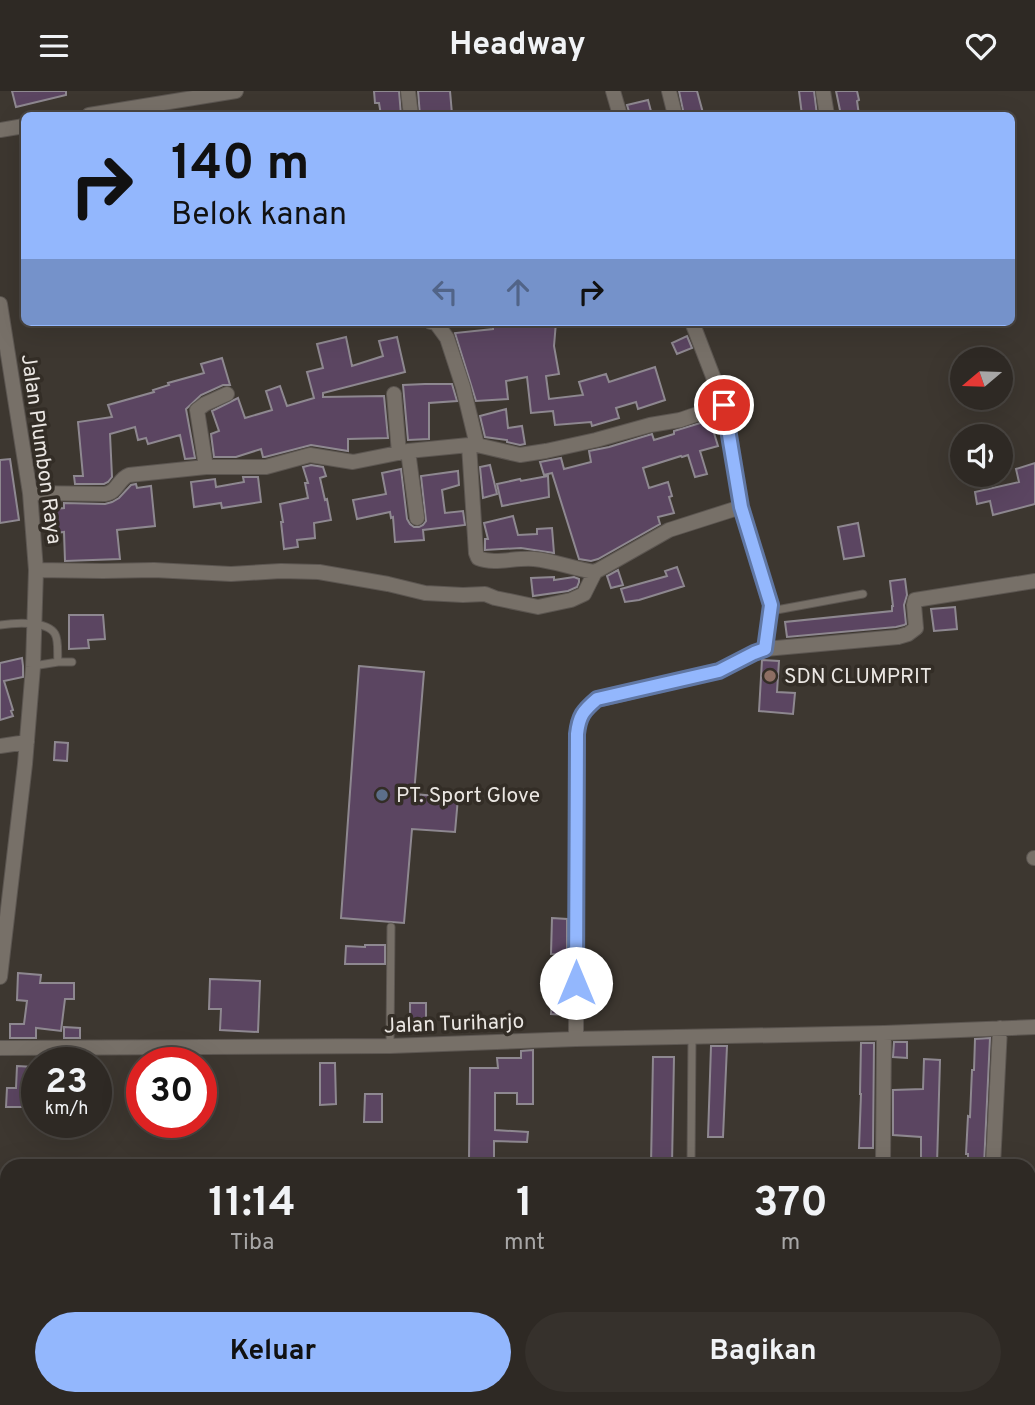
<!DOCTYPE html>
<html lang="id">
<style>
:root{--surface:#2e2924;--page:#36312c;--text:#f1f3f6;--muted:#a7a6a6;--line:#494541;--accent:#93b7fd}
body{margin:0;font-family:Overpass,sans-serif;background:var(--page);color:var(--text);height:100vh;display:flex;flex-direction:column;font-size:26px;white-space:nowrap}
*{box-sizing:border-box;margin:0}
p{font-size:23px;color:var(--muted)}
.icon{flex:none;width:38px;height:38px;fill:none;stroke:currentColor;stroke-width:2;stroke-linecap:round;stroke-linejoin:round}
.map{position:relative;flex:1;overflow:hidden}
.side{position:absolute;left:0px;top:1068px;width:1036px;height:247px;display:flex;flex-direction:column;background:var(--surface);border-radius:21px 21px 0 0;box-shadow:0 7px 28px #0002,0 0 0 2px var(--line)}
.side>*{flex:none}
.guide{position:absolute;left:21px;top:21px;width:994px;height:214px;border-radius:10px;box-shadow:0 7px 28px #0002,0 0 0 2px var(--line);background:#93b7fd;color:#111;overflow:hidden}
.needle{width:46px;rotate:251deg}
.buttons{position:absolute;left:950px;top:256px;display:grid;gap:14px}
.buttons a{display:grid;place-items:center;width:63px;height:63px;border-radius:50%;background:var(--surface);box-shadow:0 7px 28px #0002,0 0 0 2px var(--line);font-size:35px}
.speed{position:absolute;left:21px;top:956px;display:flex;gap:14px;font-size:35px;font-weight:700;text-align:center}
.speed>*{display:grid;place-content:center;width:91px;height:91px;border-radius:50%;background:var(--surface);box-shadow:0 7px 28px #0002,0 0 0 2px var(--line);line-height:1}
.speed small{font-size:18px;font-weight:400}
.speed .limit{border:10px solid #d22;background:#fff;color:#111}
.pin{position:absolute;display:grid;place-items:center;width:60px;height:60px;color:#fff;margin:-30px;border:4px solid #fff;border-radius:50%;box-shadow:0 2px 7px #0007}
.me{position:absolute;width:77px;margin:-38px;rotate:0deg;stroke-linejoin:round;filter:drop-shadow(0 0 5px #0008)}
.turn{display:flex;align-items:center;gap:24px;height:147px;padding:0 35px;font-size:32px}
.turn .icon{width:91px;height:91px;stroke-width:2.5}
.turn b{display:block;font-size:49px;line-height:60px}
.lanes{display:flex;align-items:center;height:66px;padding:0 35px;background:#0003;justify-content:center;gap:35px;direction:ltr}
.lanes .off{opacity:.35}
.eta{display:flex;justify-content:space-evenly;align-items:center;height:119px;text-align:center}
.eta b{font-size:42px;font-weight:700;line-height:49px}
.button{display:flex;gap:14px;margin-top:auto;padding:14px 35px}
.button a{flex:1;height:80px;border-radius:42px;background:var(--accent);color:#111;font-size:28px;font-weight:700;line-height:80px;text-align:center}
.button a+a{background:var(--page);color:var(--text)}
header{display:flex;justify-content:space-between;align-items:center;height:91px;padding:0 35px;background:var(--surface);font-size:32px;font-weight:700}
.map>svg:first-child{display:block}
</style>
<header><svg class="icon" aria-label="menu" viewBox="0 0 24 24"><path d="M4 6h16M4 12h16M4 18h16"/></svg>Headway<svg class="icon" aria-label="heart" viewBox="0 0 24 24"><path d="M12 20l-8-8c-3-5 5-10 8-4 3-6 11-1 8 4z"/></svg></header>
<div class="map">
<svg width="1035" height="1314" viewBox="0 0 1035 1314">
<rect width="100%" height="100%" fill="#3d3730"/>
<path fill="#5b4561" stroke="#8e8890" stroke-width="2" d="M12 0H66V4L16 16Z
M374 0H399L401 24H381L379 12H375Z
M418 0H450L452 23 420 24Z
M679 0H697L703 22 684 24Z
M799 0H814L817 24H802Z
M836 0H857L859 9 857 10 859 24H841Z
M648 9 652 24H630L627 14Z
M493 231H511L538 235 539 231H556L554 255 559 283 546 285 549 308 583 304 579 291 606 283 609 291 655 276 665 309 638 318 636 311 616 317 619 327 592 335 591 331 555 334 553 320 531 322 527 286 506 290 508 308 476 310 455 242 493 238Z
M687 245 692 257 677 263 672 252Z
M346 246 352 275 383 265 379 250 397 246 405 281 323 302V306L384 305 388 347 348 348V360L311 354 265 366H263L261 358 236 366H214L211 343 219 340 212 320 238 307 245 327 272 319 266 300 280 295 287 315 314 307 307 281 323 277 317 253Z
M222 267 230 294H223L201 304 186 318 195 367 185 368 180 344 148 353 146 347 138 349 135 336 110 343 112 386 108 391 104 393H75L74 385H83L78 331 112 326 108 314 154 301 153 299 169 294 168 292 204 282 201 273Z
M425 293H452L457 310 429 312V348L408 349 403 294Z
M506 318 508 337 522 335 525 353 520 354 507 351V349L485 346 480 325Z
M710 329 718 355 700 360 707 383 695 386 688 364 682 366 681 365 643 377 649 397 668 391 672 405 669 406 674 422 658 426 660 433 598 468 591 470 579 468 552 382 544 384 540 371 561 367 564 378 591 371 589 360 609 356 652 343 654 349 674 343V340Z
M10 368 19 429 0 432V369Z
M1035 372V413L993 424 990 410 977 413 975 401 1019 391 1016 378Z
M311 374 323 376 326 385 320 387 325 409 327 408 331 429 314 432 315 447 297 449 298 456 284 458 281 431H283L280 413 308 407 305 392H308L303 376Z
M490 374 497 403 483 407 480 376Z
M401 378 407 428 410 433 414 436H419L423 434 426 430 421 385 458 380 459 394 442 399 445 422 463 420 465 434 423 439 424 449 395 451 393 426 391 427 390 421 357 428 353 409 386 403 382 382Z
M548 385 549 406 502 415 497 393 520 388 521 390Z
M243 386H258L261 411 222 417 221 412 194 416 191 391 215 388 216 396 244 391Z
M136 393 137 397 151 395 155 435 117 439 120 468 65 470 64 441 48 443 45 419 64 417V412L105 413 112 411 119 407 131 394Z
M513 425 518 444 537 443V438L552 437 554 462 521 457 485 459V448H488L484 432Z
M858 432 864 465 844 468 838 436Z
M677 476 684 495 639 509 625 511 621 498 667 485 665 480Z
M618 479 623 494 611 497 607 485Z
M554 486V489L574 486 579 488V491L577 496 568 500 533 505 531 487Z
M905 488 907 504 904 514 906 533 904 534 896 536 787 546 785 531 892 520V515H893L890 490Z
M955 516 957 538 934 540 931 518Z
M69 524H103L105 548 88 549 89 557 69 558Z
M22 567 23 575V586L4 590 13 619 11 620 13 625 0 629V572Z
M762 569 779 570 777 601 795 602 793 623 759 620Z
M359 575 424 581 414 703 458 707 455 741 412 738 404 832 341 827Z
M55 651 68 652 67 670 54 669Z
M552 827 567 828V864L551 863Z
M365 854H385V873H345L346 855 365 856Z
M18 882 41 884 40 892H74V908H65L61 940 36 937V947H10V933H24L27 910 17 909Z
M210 888 260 890 258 941 220 939 221 918H209Z
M553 889 567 890 566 924 551 923Z
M410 912H426V940H410Z
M64 936 80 937V947H64Z
M990 947 984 1074H968V1063H966L968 1025 970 1026 972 979H974L975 948Z
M894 951H907V967L893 966Z
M861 952H874L873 1057H859L861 1003H860Z
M711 955H727L723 1046H708Z
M533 959V1013H517V1002H495V1039L528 1041 527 1051 494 1050V1069H469L470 977H498L497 967H521V960Z
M653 966H674L672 1074H651Z
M924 968 940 969 937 1073H921V1046L893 1044V999L923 998Z
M320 972H335L336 1013 320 1014Z
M17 975 34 976 31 1016H6L7 997H16Z
M365 1003H382V1031H364Z"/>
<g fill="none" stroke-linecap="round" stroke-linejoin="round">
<defs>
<path id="lane" d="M771 520 863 503
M0 534C13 532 47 529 55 543 59 550 57 563 58 571
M33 575 58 571H72
M390 954 391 836
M691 1074 692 946"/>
<path id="street" d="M408 0 411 24
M613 0 620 24
M669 0 675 24
M823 0 827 24
M89 24 236 0
M0 39 24 35
M0 213 30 402 36 479 33 576 25 673 0 886
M431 231 436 232 447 247 463 296 477 354
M692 231 724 314 741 416 771 514 765 558
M394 303 399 362
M469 354 476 462 478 467C495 474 516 466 534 468 555 470 574 478 595 481L669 439 741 416
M408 360 417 427
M206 376 197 319 205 313 227 303
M30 402 105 403C118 401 118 388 129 384L206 376H266L310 364 353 371 408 360 469 354H477L520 364 546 360 596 349 650 334 680 329 724 314
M36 479 103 480 154 479 231 483 281 480 319 481 388 493 425 502 463 504 485 503 495 507 538 516 571 509 584 503 595 481
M0 655 27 651
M1034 767H1035
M576 948 577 643C579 626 584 619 597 609L719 580 754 562 765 558 898 546 908 543 916 537 914 514 915 509 1035 490
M0 957 390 955 576 948 884 942 1035 936
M883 1074 884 942
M993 1074 1000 937
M881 1312V1307"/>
</defs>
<use href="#lane" stroke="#5c5651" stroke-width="9"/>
<use href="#street" stroke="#5c5651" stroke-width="16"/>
<use href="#lane" stroke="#777068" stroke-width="7"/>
<use href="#street" stroke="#777068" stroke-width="14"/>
</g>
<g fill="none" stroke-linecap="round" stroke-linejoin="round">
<defs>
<path id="route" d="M576 892 577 643C579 625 583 620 597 608L719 580 754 562 765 558 771 514 741 416 724 314"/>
</defs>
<use href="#route" stroke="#6077a4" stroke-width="18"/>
<use href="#route" stroke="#93b7fd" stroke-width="12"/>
</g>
<circle fill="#8d6e63" stroke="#332d26" stroke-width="2.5" cx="770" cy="585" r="7"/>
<circle fill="#5c6f8a" stroke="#332d26" stroke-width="2.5" cx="382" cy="704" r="7"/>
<g text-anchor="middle" stroke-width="7" stroke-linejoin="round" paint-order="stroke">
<g font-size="21" fill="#ebe7e3" stroke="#332d26">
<text transform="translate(42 358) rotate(82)" y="7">Jalan Plumbon Raya</text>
<text transform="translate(454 932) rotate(-2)" y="7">Jalan Turiharjo</text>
</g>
<g font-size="21" fill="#ebe7e3" stroke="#332d26" text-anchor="start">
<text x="784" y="592">SDN CLUMPRIT</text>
<text x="396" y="711">PT. Sport Glove</text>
</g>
</g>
</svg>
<div class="buttons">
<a><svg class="needle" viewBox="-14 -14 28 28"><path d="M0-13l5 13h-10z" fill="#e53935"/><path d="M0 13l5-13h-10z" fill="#a7a6a6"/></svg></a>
<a><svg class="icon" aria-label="sound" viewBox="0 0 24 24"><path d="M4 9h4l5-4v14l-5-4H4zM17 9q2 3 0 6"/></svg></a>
</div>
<div class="speed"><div>23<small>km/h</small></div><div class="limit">30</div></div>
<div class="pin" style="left:724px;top:314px;background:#d93025"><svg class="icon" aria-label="arrive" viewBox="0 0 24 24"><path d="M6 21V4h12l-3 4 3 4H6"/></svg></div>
<svg class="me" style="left:576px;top:892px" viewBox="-20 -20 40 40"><circle r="19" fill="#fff"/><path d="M0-13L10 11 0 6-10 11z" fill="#93b7fd"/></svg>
<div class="guide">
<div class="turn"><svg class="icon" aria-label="right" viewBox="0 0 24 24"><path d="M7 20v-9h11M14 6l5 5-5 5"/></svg><div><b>140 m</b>Belok kanan</div></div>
<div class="lanes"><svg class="icon off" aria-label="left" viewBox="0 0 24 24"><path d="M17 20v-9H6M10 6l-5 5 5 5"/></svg><svg class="icon off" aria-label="ahead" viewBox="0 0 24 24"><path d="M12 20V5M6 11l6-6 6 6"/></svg><svg class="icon" aria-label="right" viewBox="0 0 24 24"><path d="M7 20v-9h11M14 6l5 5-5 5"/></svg></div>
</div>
<section class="side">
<div class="eta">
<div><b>11:14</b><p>Tiba</p></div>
<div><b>1</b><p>mnt</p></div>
<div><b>370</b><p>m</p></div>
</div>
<div class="button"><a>Keluar</a><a>Bagikan</a></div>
</section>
</div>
